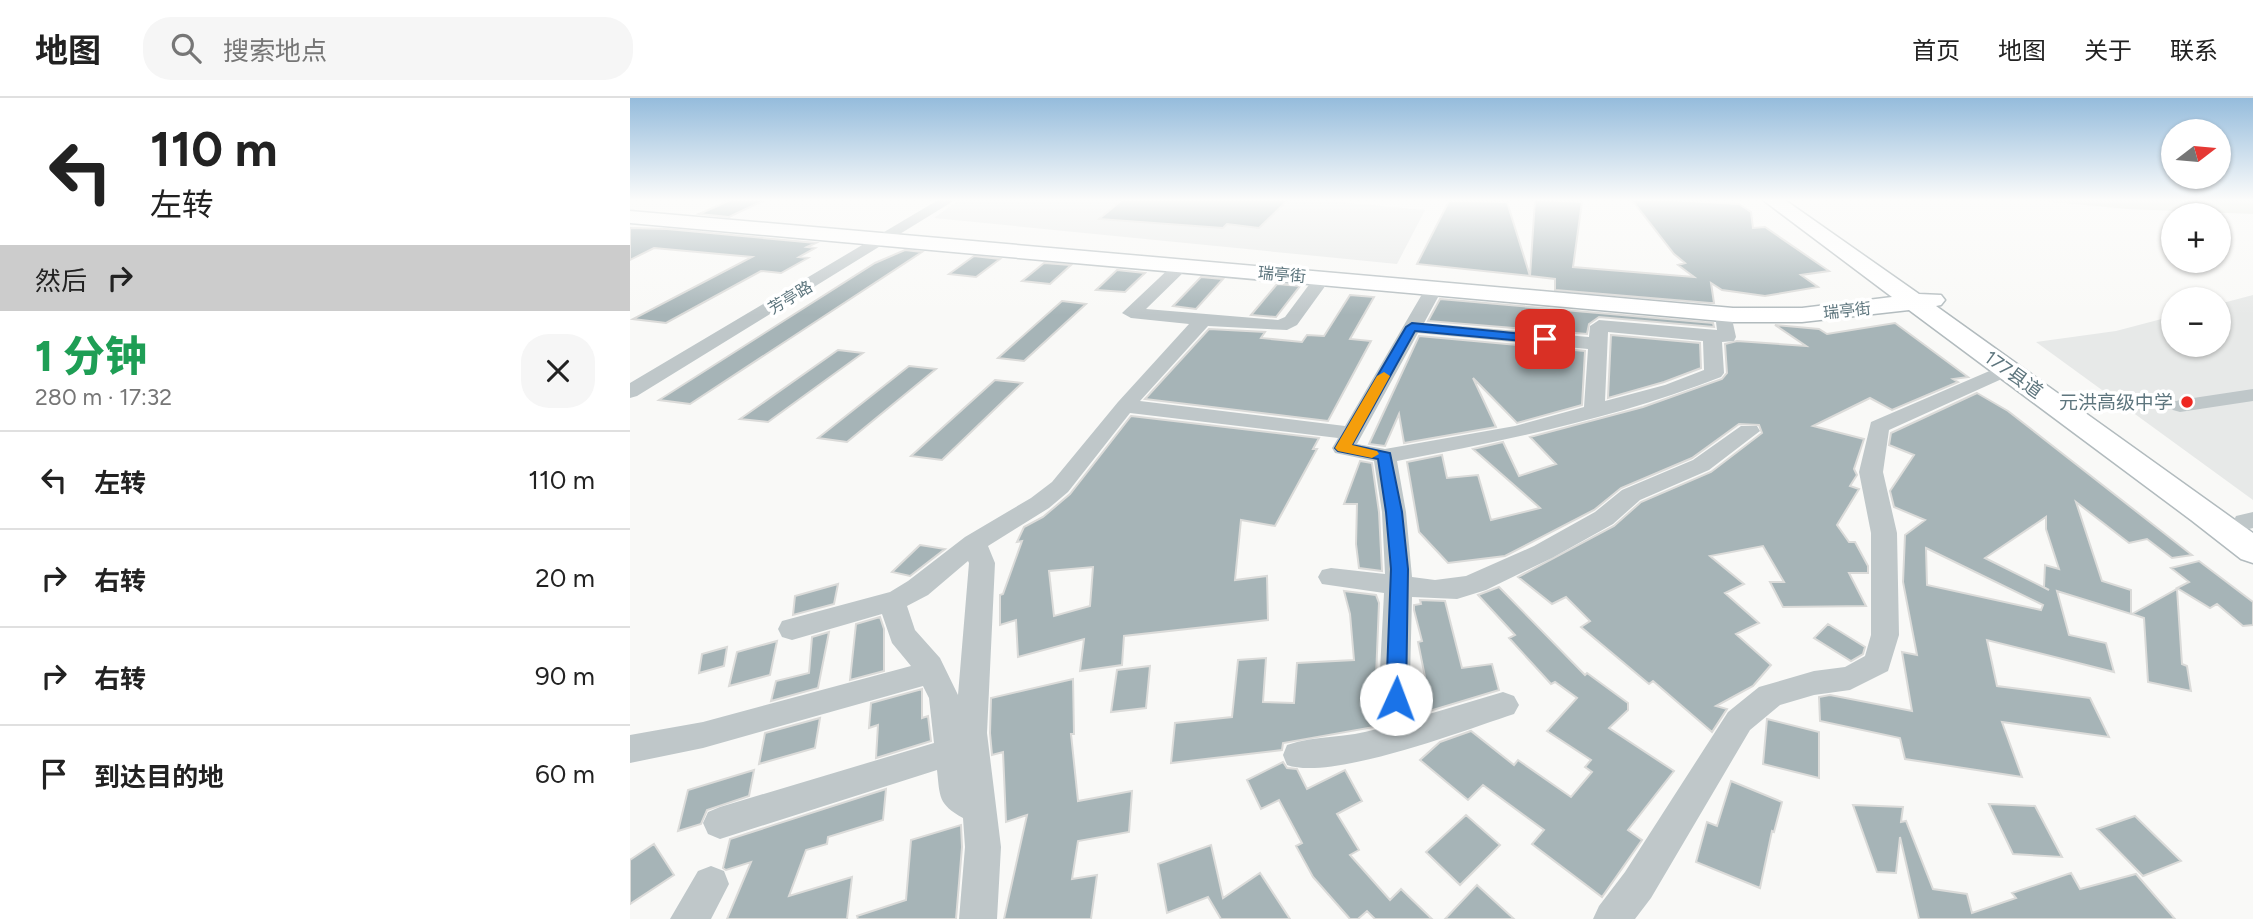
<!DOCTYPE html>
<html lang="zh">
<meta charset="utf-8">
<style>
:root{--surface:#fff;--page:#f6f6f6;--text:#222;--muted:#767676;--line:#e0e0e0}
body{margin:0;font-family:Figtree,"Noto Sans SC",sans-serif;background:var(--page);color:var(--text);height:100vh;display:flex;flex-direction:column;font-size:26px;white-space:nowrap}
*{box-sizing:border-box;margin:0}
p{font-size:23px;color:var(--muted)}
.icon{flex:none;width:38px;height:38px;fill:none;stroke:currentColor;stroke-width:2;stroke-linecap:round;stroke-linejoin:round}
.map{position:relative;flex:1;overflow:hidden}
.details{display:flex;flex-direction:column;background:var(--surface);width:630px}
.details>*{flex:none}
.hud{background:#fff;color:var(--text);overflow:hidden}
.needle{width:46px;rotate:74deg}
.tools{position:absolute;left:1531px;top:21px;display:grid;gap:14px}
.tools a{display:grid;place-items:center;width:70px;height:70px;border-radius:50%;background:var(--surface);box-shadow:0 2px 5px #0004;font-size:35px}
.pin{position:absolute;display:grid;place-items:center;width:60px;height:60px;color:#fff;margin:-30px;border-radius:14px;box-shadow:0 4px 10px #0006}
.me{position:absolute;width:77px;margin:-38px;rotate:2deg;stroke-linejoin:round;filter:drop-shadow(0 0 5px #0008)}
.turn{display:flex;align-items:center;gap:24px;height:147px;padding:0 35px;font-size:32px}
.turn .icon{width:91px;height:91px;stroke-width:2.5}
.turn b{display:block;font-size:49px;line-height:60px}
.then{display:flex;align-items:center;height:66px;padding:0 35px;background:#0003;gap:14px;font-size:26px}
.round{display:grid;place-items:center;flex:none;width:74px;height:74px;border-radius:28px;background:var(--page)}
.headline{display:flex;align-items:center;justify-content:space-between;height:119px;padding:0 35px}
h1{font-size:42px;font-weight:800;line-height:52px;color:#1e9e55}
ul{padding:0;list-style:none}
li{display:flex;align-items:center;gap:21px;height:98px;padding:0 35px;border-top:2px solid var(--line)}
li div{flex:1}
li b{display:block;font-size:26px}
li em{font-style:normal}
header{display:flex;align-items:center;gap:42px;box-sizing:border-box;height:98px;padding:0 35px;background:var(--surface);border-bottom:2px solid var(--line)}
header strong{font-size:33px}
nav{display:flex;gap:38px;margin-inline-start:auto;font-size:24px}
.search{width:490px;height:63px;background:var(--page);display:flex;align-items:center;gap:18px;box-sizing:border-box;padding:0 24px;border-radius:28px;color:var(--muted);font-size:26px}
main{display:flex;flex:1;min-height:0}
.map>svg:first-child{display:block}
</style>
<header>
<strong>地图</strong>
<div class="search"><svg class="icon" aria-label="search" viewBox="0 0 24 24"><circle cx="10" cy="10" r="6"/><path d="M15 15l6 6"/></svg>搜索地点</div>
<nav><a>首页</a><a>地图</a><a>关于</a><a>联系</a></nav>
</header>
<main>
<section class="details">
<div class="hud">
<div class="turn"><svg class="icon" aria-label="left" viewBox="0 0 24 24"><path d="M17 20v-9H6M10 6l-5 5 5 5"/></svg><div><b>110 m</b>左转</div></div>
<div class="then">然后<svg class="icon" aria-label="right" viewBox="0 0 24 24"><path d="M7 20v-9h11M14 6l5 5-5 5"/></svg></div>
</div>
<div class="headline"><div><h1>1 分钟</h1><p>280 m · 17:32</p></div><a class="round"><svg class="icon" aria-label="close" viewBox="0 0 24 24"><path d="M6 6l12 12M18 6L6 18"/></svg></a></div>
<ul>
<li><svg class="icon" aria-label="left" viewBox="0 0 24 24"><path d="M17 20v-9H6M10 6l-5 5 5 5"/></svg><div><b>左转</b></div><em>110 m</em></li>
<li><svg class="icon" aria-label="right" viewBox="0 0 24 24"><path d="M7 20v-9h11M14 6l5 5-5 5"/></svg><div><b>右转</b></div><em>20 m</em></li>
<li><svg class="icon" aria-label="right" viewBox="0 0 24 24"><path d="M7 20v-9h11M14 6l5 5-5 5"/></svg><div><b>右转</b></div><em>90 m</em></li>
<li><svg class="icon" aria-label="arrive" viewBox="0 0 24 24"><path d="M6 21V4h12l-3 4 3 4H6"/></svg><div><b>到达目的地</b></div><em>60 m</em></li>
</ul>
</section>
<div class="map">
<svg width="1623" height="821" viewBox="0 0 1623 821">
<rect width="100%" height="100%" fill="#f9f9f7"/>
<path fill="#e7e9e8" d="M329 102H688L795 112 767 166 304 120Z
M1623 197V402L1406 244 1486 233 1543 218 1544 247H1589V206Z"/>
<path fill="#dbdfd6" d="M1401 102H1623V116L1497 111Z"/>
<path fill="#a6b4b7" stroke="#dbdbd9" stroke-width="2" fill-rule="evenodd" d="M101 102H135L99 119 69 116Z
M492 102H658L629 130 597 126 593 130 469 121Z
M905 102 952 104 943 169 1064 179 1048 167 1055 165 1044 156 1002 102H1037L1109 106 1121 114 1123 130 1135 129 1199 173 1171 177 1188 189 1135 198 1092 192 1081 185 1084 205H1080L925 192V181L900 178Z
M819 103 877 104 900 178 787 166Z
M0 130 37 131 186 145 177 149 185 150 169 159 178 160 151 175 131 173 36 225 3 221 122 159 24 150 0 162Z
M275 152 292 154 60 306 29 302 245 165Z
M344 158 370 161 346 179 319 176Z
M414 165 441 167 420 186 392 183Z
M487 172 515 175 495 194 466 192Z
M571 179 593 181 566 211 543 208Z
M647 186 670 188 646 219 621 217Z
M720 197 744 199 720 241 741 243 698 323 515 301 579 231 635 234 631 240 672 244 677 237 694 238Z
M810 201 1083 225 1084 229 969 219 959 226 957 236 798 223Z
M432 203 456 206 394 263 368 260Z
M1265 225 1338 279 1323 281 1328 284 1262 312 1240 300 1183 328 1234 341 1224 371 1227 377 1220 388 1229 391 1207 427 1219 444H1225L1238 468V475H1219L1236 508 1153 509 1140 484H1154L1133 448 1080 458 1114 486 1095 495 1129 525 1106 536 1141 567 1123 588 1086 608 1097 611 1082 634 1023 583 1019 586 951 529 960 523 936 499 922 506 888 479 984 428 1011 404 1081 374 1132 335 1129 327 1109 326 1062 360 991 390 964 412 875 458 818 465 789 434 777 364 812 357 817 380 848 377 861 422 910 410 843 351 873 344 889 378 926 366 900 339 1013 309 1092 281 1097 275 1095 246 1107 243 1176 248 1145 227 1189 231 1197 236Z
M981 237 1070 245 1071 270 1034 284 978 300Z
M789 238 955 253 952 307 887 325 843 280 866 329 774 345 769 316 755 348 739 346Z
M208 252 233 255 138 324 110 321Z
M279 268 306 271 217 344 188 340Z
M365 282 392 285 312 362 281 358Z
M1347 295 1378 313 1562 457 1542 460 1517 441 1499 445 1446 404 1472 483 1501 492V516L1427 493 1439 537 1476 545 1484 574 1357 542 1367 588 1460 600 1479 639 1372 624 1392 679 1275 661 1270 640 1190 623 1189 599 1200 597 1282 613 1272 554 1287 557 1273 484 1275 437 1295 422 1264 409 1260 393 1284 357 1259 347 1261 335ZM1416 419V431L1429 471 1415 467 1414 489 1419 492 1355 460ZM1296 450 1413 507 1411 512 1297 487Z
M501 318 689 340 683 351H687L645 428 611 422 605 482 637 478 638 522 494 538 492 567 450 573 454 541 388 559 386 522 370 527V497L373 496 392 443 387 444 394 429 413 419 440 396ZM463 469 460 508 424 518 419 473Z
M730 363 742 365 749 414 752 473 729 470 726 446 727 406H714Z
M290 447 315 451 280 478 262 474Z
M1569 463 1623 504V527L1613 528 1587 506 1580 510 1547 490 1559 484 1541 470Z
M208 486 204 506 163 517 165 498Z
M869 489 955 577 957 575 998 605V612L979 630 1044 673 998 732 1012 742 972 799 902 746 914 732 853 687 838 702 790 662 810 644 841 633 884 667 888 662 941 699 962 674 955 669 961 662 917 633 947 600 925 584 921 586 879 540 885 537 848 497Z
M1547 491 1552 566 1557 568 1561 593 1518 584 1514 520 1502 516Z
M714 493 746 497 749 505 744 629 653 645 652 652 541 665 545 625 602 619 608 562 636 560 633 604 664 605 667 565 724 562 720 516Z
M790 502 815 503 832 570 862 566 869 592 783 618V580L795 579 788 544 792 543 784 512V507L791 506Z
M250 519 254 531V573L220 582 226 526Z
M1198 526 1235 549 1233 556 1221 563 1184 540Z
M199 534 188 590 141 603 146 583 179 575 182 539Z
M147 543 140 577 99 588 107 554Z
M97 549 94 568 69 575 72 556Z
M520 568 516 610 481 614 487 572Z
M443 581 444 636H441L448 703 502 693 499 734 448 743 442 781 467 777 461 821H374L397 717 376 724 373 654 362 657 360 635 361 600Z
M292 591V620L298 618 301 643 246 660 248 627 239 630 241 605Z
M190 620 185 650 129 666 135 635Z
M1137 621 1189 634V680L1133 666Z
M653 664 657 670 667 671 677 691 715 672 732 703 707 716 729 752 720 757 760 802 771 791 802 821H745L737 813 728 821H720L683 779 666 748 672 745 649 702 631 711 617 682Z
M124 672 119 698 77 712 71 726 48 733 58 692Z
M1101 683 1152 704 1144 734 1142 733 1130 790 1066 764 1077 724 1087 728Z
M256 691 253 722 198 739 197 746 176 752 159 798 222 779 217 821H97L121 764 96 772 93 770 100 741Z
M1359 706 1405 708 1432 759 1383 756Z
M1223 707 1273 709 1271 724 1276 723 1303 791 1337 796 1342 815 1386 800 1382 795 1441 775 1450 791 1506 776 1545 821H1289L1270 739 1266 775 1247 774Z
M836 717 870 747 830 787 796 754Z
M1505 718 1551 763 1513 778 1467 731Z
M331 727 332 749 326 821H228L227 818 276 802 281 742Z
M24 746 44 777 0 806V762Z
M581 747 593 800 630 775 660 821H591L578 799 537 815 528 766Z
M847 787 884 821H815Z"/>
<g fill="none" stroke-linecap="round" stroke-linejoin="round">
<defs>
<path id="secondary" d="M1133 102H1155L1289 196 1311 197 1315 202 1311 207 1306 208 1623 435V465L1611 461 1561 422 1279 212 1172 224H1103L0 125V113L1103 210H1172L1262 199Z"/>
</defs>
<use href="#secondary" stroke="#b2bbbe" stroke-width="3"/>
<path fill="#bfc7c9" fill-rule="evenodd" d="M308 102H325L7 298 0 300V285Z
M552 162 560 167 558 170 516 211 648 222 655 219 687 176H699L701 180 667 227 657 232 578 228 510 303 715 328 798 186 804 185 813 190 794 225 959 239 960 228 969 222 1087 232 1085 216 1094 211 1100 212 1106 239 1104 243 1092 244 1094 275 1091 279C987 320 877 342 767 363L776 414 782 479 805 482 836 478 904 448 965 414 992 392 1063 362 1111 328H1127L1130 333 1079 372 1010 402 983 426 922 460 856 492 827 501 782 499 779 622 873 594 884 598 889 607 884 616C835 632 702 683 657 667L653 657 657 647C686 637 718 640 747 631L754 495 692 486 688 479 692 472 701 470 755 476 752 414 744 363 705 355 702 350 708 340 500 315 438 394 419 410 358 448 365 465 357 635 371 749 367 821H329L335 749 333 720C308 706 310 699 307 672L90 741 78 736 73 725 78 714 90 709 304 645 299 600 293 588 73 650 0 665V637L73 624 281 568 262 545 252 516 162 542 152 539 148 531 152 523 260 494 278 483 335 439 401 400 422 384 488 304 559 226 501 220 492 215 546 164ZM978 234 1073 243 1074 272 1035 287 975 303ZM788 235 958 251 954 309 885 328 755 351 727 346ZM338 463 339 465 328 597 310 560 285 532 277 508 298 497Z
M1378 265 1385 267 1388 271 1385 275 1259 332 1253 374 1267 435 1269 537 1258 573 1220 592 1184 597 1150 607 1120 632 1021 800 1005 821H963L969 808 995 774 1098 614 1129 589 1184 573 1215 569 1235 558 1241 537V435L1229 374 1241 324Z
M1623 291V303L1550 314 1543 312 1539 308 1543 304 1550 302Z
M1623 414V430L1615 432 1606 430 1603 424 1606 418Z
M81 768 94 773 99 786 81 821H40L68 773Z"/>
<use href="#secondary" fill="#fff" fill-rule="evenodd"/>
</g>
<linearGradient id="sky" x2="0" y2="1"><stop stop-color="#95bcdc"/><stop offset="0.47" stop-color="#fcfcfb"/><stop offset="1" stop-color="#fcfcfb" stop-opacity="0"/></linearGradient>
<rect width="1623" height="217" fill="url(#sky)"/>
<path fill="#1a73e8" stroke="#114b97" stroke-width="2" d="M782 225 915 238 921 241 915 245 785 233 722 347 760 355 772 414 778 471 776 601 773 607 766 609 759 607 756 601 761 471 756 414 748 361 708 353 705 350 776 229Z"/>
<path fill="#f59e0b" d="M754 274 760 278 722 347 747 353 749 356 742 360 708 353 705 350 747 278Z"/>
<circle fill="#ee2822" stroke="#fff" stroke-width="2.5" cx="1557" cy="304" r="7"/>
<g text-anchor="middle" stroke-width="7" stroke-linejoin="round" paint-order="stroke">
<g font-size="16" fill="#5e767e" stroke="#fff">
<text transform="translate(652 176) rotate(5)" y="6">瑞亭街</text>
<text transform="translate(160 199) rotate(-31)" y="6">芳亭路</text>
<text transform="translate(1217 212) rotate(-6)" y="6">瑞亭街</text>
</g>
<g font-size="19" fill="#5e767e" stroke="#fff">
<text transform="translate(1384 276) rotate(36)" y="7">177县道</text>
</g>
<g font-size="19" fill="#5e767e" stroke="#fff" text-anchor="end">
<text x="1543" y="311">元洪高级中学</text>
</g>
</g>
</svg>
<div class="tools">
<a><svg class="needle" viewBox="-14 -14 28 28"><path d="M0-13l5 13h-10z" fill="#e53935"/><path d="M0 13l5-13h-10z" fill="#767676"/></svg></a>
<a>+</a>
<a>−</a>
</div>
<div class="pin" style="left:915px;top:241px;background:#d93025"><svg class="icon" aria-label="arrive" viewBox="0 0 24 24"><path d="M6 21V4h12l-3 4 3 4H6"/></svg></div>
<svg class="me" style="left:766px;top:601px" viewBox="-20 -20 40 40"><circle r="19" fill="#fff"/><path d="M0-13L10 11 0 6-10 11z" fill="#1a73e8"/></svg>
</div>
</main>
